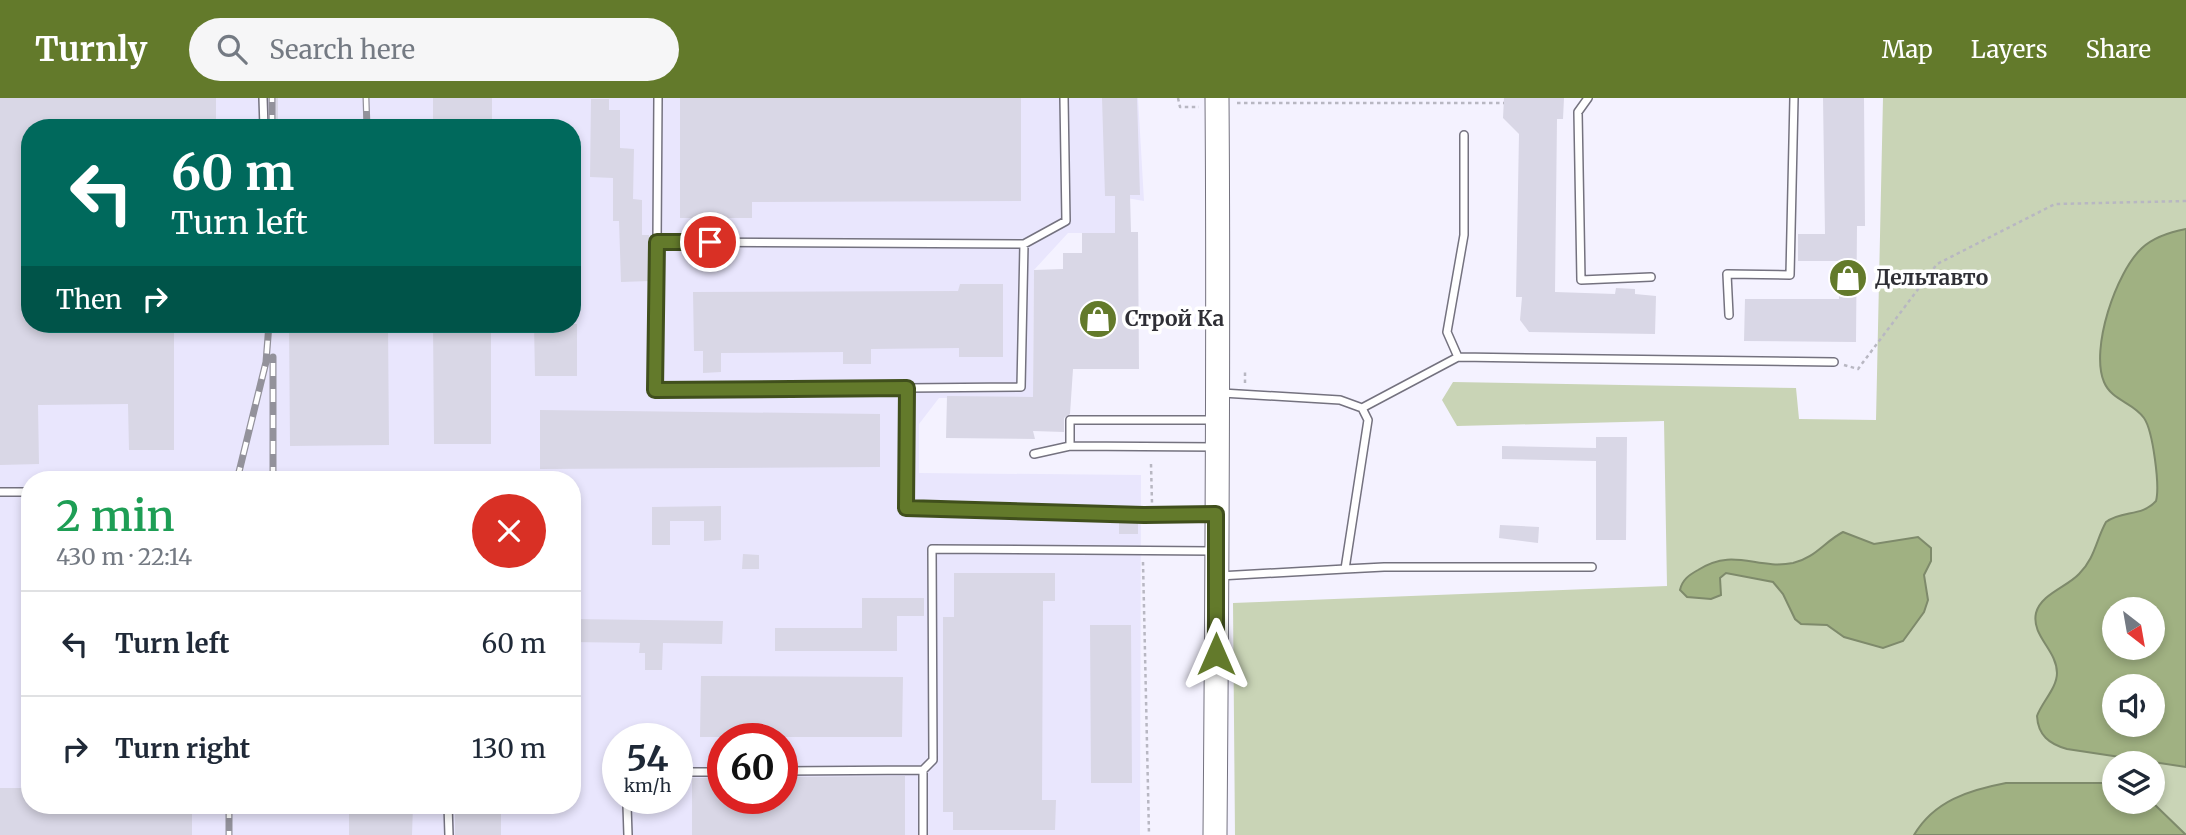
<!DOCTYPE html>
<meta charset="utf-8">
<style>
:root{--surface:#fff;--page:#f6f6f7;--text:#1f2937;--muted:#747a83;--line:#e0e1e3;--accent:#637a2b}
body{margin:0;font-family:Merriweather,serif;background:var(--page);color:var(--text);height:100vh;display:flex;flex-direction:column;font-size:26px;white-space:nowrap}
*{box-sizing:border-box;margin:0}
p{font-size:23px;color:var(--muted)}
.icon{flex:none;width:38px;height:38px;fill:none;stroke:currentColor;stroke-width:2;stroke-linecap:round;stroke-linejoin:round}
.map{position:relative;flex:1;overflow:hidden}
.sheet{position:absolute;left:21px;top:373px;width:560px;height:343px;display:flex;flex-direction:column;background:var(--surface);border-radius:28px;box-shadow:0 4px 10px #0003}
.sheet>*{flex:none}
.banner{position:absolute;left:21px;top:21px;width:560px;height:214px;border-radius:28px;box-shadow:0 4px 10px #0003;background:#00695c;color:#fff;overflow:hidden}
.needle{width:46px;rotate:149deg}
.controls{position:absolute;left:2102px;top:499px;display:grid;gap:14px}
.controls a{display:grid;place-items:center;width:63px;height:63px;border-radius:50%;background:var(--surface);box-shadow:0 4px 10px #0003;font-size:35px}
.speed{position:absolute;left:602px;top:625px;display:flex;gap:14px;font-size:35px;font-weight:700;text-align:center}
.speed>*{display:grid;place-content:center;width:91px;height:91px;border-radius:50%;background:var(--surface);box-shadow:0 4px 10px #0003;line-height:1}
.speed small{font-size:18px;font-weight:400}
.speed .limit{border:10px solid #d22;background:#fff;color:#111}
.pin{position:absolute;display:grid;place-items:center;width:60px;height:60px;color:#fff;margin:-30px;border:4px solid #fff;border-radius:50%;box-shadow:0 2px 7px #0007}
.me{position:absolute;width:77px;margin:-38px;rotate:0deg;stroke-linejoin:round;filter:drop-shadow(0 0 5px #0008)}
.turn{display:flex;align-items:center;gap:24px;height:147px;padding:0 35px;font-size:32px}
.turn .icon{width:91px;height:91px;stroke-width:2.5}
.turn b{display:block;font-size:49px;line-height:60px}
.then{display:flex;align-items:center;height:66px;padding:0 35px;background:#0003;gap:14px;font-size:26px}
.round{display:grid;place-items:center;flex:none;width:74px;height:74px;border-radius:37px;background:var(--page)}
.summary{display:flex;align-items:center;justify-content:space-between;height:119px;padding:0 35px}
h1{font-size:42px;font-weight:600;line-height:52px;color:#1e9e55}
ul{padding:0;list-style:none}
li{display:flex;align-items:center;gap:21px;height:105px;padding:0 35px;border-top:2px solid var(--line)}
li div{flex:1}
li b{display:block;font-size:26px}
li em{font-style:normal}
header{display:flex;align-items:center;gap:42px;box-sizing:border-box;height:98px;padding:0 35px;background:var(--accent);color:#fff}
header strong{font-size:33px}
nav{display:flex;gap:38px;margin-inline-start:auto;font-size:24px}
.search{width:490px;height:63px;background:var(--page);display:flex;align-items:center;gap:18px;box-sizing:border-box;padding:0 24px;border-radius:38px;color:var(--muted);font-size:26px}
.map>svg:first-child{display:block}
</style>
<header>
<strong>Turnly</strong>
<div class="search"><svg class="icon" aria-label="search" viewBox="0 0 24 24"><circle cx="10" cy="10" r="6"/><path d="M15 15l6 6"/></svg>Search here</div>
<nav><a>Map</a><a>Layers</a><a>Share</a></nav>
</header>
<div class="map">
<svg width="2186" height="737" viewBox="0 0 2186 737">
<rect width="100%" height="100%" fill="#f4f2ff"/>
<path fill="#e9e6fd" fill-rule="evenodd" d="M0 0H1138L1144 103 1115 98V135H1068L1034 172 1033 299 939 300 919 326V375L1141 377 1140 737H0ZM30 30H572V226H30ZM30 382H572V707H30ZM618 640H677V700H618ZM723 640H782V700H723Z"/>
<path fill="#c9d4b6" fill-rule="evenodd" d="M1883 0H2186V737H1235L1233 505 1667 488 1664 323 1457 328 1442 302 1453 284 1796 290 1799 321 1876 322ZM2114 511H2152V550H2114ZM2114 588H2152V626H2114ZM2114 665H2152V704H2114Z"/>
<path fill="#a0b182" stroke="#7e8a6b" stroke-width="2" fill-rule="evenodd" d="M2186 131V669L2067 651C2049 646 2038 637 2037 618 2042 604 2057 590 2057 575 2057 552 2031 538 2036 515 2041 496 2067 489 2079 476 2095 460 2096 442 2106 424 2122 412 2142 419 2156 403 2160 388 2153 333 2144 320 2133 304 2112 303 2104 284 2090 251 2116 174 2142 150 2154 139 2170 134 2186 131ZM2114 511H2152V550H2114ZM2114 588H2152V626H2114Z
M1843 434 1874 446 1918 439 1931 450V463L1924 477 1928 502 1924 514 1903 543 1883 550 1844 539 1827 527 1801 526 1795 521 1783 496 1773 484 1726 475 1720 480 1721 497 1711 501 1687 499 1680 492C1682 482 1689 477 1698 472 1734 449 1756 472 1793 465 1815 460 1824 444 1843 434Z
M2006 685H2114V704H2152L2186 737H1914C1934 703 1969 692 2006 685Z"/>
<path fill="#d9d7e6" d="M0 0H216V30H30V226H174V352H129L128 306 38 307 39 366 0 367Z
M269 0H278V30H270Z
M433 0H492V30H433Z
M680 0H1021V103L752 104V120H680Z
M1102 0H1137L1140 97H1130L1131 134H1138L1139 271H1073L1070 316 1064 320V334L1033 333 1035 341 946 340 947 298 1033 299 1034 172 1063 171V155H1082V135H1115V98H1105Z
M1504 0H1564L1563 21H1557L1555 194 1615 196 1616 190 1635 191V196L1656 198 1655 236 1529 234 1520 222 1522 199H1516L1519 36 1503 20Z
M1823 0H1864L1865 128H1857L1856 244 1744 243 1745 201H1839V163H1798V136H1825Z
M591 1H609V12H620V50L634 51 633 101 642 102V137H649L650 183 621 184 619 123H613V80L590 79Z
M960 186H1003V259H959V250L871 251V266H843V254L721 255V274L703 275V253H694L693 194 958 193Z
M289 226H388L389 347 290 348Z
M433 226H491V346H434Z
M534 226H577V278H535Z
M540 312 880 316V369L540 371Z
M1596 339H1627L1626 442H1596V363L1502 361V348L1596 350Z
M721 408V442L704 443V423H670V447H652V409Z
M1119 422 1138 423V436H1119Z
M1500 427 1539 429 1538 445 1499 440Z
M743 456 759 457V471H742Z
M954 475H1055V503H1043L1042 702H1056L1055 732H953V714H943V519H954Z
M862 500H924V518H897V553H775V530H862Z
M572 521 723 523 722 546 663 545 662 572H645V555H639L640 545 572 544Z
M1090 527H1131L1132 685H1091Z
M701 578 903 579 902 639H700Z
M905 678V737H692V680H723V700H782V679Z
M0 690H30V707H192V737H0Z
M349 707H413L412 737H349Z
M455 707H501V737H455Z"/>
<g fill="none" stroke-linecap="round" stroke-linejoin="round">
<defs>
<path id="lane" d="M263 0 264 30
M658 0 657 144 1024 146 1066 123 1064 0
M1588 0 1578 14 1581 182 1651 179
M657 144 655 292 907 290
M1024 146 1021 289 907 290 906 410 1144 417 1215 416
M1729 217 1727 176 1790 177 1794 0
M1458 259 1447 234 1464 137V37
M1362 310 1458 259 1834 264
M1070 348 1216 349
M1034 356 1070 348V322H1213
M0 394H30
M1345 471 1384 469H1592
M1219 478 1345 471 1368 322 1362 310 1340 302 1222 295
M782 673 923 672
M677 674H723
M448 707 449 737
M628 737 627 707 636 700
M923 737V672L933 662 932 451 1212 453"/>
<path id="primary" d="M1215 737C1217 491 1219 246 1217 0"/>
</defs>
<use href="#lane" stroke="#74727f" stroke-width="10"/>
<use href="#primary" stroke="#74727f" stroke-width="25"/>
<path stroke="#b8b7c2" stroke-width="2.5" stroke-dasharray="3.5 3.5" stroke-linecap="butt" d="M1178 0 1180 9H1199
M1237 5H1504
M1844 267 1858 271 1937 166 2055 106 2186 103
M1245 285V271
M1151 366 1152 405
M1143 464 1149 737"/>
<use href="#lane" stroke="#fff" stroke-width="7"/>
<use href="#primary" stroke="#fff" stroke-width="23"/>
<defs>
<path id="rail" d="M366 0 367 30
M272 30V0
M237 382 266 264 269 226
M273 382V259
M229 707V737"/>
</defs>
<use href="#rail" stroke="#93929b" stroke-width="7"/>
<use href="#rail" stroke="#fff" stroke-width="4.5" stroke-dasharray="13" stroke-linecap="butt"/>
</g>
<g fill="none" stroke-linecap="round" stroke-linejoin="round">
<defs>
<path id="route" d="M710 144H657L655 292 907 290 906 410 1144 417 1216 416V556"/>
</defs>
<use href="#route" stroke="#404f1c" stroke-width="18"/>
<use href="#route" stroke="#637a2b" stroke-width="12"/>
</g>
<defs>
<symbol id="shop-disc" viewBox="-11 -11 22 22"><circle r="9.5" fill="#637a2b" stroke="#fff"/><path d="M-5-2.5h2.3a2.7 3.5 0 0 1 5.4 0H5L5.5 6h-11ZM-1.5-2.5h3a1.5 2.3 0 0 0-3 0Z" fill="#fff"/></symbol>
</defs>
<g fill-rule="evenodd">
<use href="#shop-disc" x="1826" y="158" width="44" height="44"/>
<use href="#shop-disc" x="1076" y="199" width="44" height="44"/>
</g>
<g text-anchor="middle" stroke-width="7" stroke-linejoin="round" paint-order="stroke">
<g font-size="21" font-weight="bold" fill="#2f2f35" stroke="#fff" text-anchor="start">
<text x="1875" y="187">Дельтавто</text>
<text x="1125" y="228">Строй Ка</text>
</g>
</g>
</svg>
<div class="controls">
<a><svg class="needle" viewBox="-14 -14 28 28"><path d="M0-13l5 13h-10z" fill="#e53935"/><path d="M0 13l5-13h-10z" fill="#747a83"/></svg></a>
<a><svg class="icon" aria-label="sound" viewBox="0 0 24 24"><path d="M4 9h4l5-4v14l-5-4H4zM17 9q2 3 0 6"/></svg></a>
<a><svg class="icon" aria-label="layers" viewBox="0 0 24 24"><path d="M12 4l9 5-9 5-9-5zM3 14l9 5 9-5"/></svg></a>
</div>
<div class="speed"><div>54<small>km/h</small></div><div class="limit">60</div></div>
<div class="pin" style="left:710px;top:144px;background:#d93025"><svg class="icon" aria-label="arrive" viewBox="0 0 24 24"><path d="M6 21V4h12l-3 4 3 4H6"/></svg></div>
<svg class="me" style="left:1216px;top:556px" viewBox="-20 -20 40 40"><path d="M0-17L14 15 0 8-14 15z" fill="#637a2b" stroke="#fff" stroke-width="4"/></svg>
<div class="banner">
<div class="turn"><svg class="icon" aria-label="left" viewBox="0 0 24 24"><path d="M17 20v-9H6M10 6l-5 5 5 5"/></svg><div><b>60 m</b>Turn left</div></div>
<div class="then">Then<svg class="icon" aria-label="right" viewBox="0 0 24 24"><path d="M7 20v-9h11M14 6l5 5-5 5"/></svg></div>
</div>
<section class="sheet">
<div class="summary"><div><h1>2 min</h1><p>430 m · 22:14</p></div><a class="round" style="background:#d93025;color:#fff"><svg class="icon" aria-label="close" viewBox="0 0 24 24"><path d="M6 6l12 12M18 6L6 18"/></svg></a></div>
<ul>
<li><svg class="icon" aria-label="left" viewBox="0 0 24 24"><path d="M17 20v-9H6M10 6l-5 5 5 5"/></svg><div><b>Turn left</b></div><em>60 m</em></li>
<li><svg class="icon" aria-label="right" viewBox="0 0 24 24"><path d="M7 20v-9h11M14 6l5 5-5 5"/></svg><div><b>Turn right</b></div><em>130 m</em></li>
</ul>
</section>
</div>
